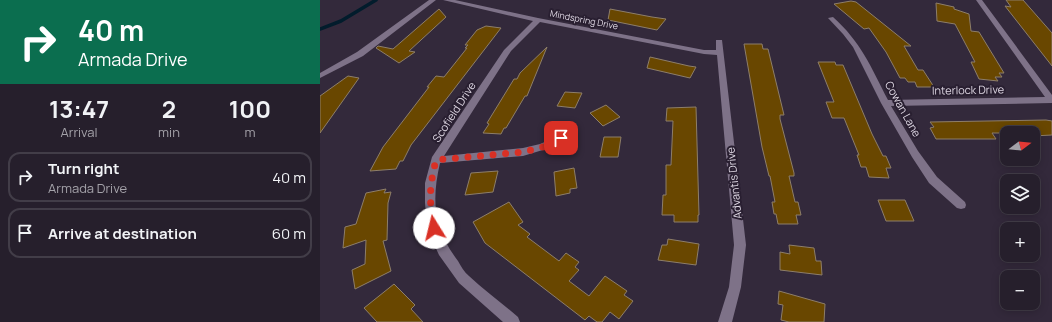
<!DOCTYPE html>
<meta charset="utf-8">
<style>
:root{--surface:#261f2c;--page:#2e2734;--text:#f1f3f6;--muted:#a4a2a9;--line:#423d48}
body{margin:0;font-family:Manrope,sans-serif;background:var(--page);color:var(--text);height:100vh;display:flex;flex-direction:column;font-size:15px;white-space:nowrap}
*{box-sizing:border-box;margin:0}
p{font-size:13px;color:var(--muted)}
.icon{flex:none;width:22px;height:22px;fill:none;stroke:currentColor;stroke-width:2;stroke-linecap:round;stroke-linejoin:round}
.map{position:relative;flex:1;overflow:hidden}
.drawer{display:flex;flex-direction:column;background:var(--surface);width:320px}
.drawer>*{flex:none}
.hud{background:#0b6e4f;color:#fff;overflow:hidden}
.needle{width:26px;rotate:74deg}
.fabs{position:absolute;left:680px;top:126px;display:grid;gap:8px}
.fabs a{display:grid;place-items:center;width:40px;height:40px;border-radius:8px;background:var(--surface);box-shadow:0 2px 10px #0003,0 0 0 1px var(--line);font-size:20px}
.pin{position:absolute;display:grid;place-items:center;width:34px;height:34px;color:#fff;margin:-17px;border-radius:8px;box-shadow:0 2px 6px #0006}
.me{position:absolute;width:44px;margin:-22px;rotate:351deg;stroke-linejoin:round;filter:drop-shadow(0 0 3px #0008)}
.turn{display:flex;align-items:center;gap:14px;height:84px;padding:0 12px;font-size:18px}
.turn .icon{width:52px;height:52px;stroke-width:2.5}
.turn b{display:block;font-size:28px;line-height:34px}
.eta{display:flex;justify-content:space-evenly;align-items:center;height:68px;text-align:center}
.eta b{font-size:24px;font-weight:700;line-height:28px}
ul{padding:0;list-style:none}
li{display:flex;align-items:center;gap:12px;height:50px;margin:0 8px 6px;padding:0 4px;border:2px solid var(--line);border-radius:12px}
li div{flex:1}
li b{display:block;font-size:15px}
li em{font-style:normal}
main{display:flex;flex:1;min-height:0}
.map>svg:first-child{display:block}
</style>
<main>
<section class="drawer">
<div class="hud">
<div class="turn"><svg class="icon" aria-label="right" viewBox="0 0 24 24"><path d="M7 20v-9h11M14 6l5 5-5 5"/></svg><div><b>40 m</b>Armada Drive</div></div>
</div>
<div class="eta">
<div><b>13:47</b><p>Arrival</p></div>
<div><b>2</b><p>min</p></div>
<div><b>100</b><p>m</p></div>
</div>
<ul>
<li><svg class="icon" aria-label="right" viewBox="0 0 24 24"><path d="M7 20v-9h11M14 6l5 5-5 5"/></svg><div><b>Turn right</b><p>Armada Drive</p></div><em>40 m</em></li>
<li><svg class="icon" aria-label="arrive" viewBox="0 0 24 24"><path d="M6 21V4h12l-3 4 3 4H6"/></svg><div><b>Arrive at destination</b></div><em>60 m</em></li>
</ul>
</section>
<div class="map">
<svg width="732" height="322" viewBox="0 0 732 322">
<rect width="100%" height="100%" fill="#33293b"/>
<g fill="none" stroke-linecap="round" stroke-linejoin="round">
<path stroke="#021c2c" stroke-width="3.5" d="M0 29 21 21 56 0"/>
</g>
<path fill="#694700" stroke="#8d7e6a" d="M686 0H703L732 33V66L685 6 691 7Z
M531 1 536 2 591 46H584L598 70H603L614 87H597L595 82H588L585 78H580L566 52 549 28 544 29 514 4Z
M616 3 634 7V9L649 14 651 31 659 32 684 73H679L682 77H675L678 81 659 79 651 62H655L635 24 617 21Z
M119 9 126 17 89 51 95 52 79 63 56 48 58 46 73 49Z
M290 9 332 17 346 19 337 30 288 20Z
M166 26 181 28 91 145 83 161H80L76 169 50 171 63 147 109 87H107L116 76 124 77 147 48H145L148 45H145L157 30Z
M424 44H442L443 49H448L464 115H460V119L474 173V176H469L475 202H478L481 215H476L478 224H458L456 214H454L452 202H455L450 176H449L442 147Z
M227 47 207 96H205L186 128H184L181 134 163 133 169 124 167 123 194 79H197L200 73Z
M330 57 369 66 376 67 370 78 327 68Z
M498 62H515L516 65H523L552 134 563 156H566L571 168H566L569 178 549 177 546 167H541L537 155H539L524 118H512L506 102H514Z
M28 76 39 78 0 133V96Z
M245 92 262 93 255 108 237 106Z
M286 105 300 117 283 126 270 113Z
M376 107 379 215H378V222H354V215H342L343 195H346V165H351L353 121H346L347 108Z
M726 120 732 121V135L713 136V133H672L676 139H616L610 128 614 127 610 122Z
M284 137H301L298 157H280Z
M254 168 257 188 250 189V193L236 196 234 172Z
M178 171 173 192 145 195 151 173Z
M66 189 64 193 71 192 68 203 67 240 63 241 71 271 35 289 32 270 45 264 46 240 23 248 25 227 36 224 46 193Z
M558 200H585L594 221H566Z
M189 202 203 222 198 225 210 234 207 237 239 261 246 253 259 262 255 267 259 270 249 281 269 296 285 276 307 291 304 295 313 301 299 319 290 312 282 322H277L269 316 265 320 165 243 153 222Z
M348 239 379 244 376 265 338 260 342 245H347Z
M469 245 494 248 496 261H501L502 275 460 270V252L470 254Z
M74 284 95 305 91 309 103 322H57L44 308Z
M459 291 505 304 504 322H469L461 320 463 305 458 304Z"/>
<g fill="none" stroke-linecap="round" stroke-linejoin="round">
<path fill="#7e7288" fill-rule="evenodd" d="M109 0H116L43 56 0 78V73L37 52Z
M123 0H135L218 18 384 50H396V40H402L426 245 421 287 412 322H398L409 287 414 245 397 55 384 54 220 22 191 51 124 156 203 148 220 144 241 135 246 138 244 140 226 149 203 156 120 163C111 202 114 229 138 261 141 266 144 272 149 276 164 290 182 303 198 317L200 322H183L139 283 119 255 107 229 105 203V183L112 157 184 50 213 21Z
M656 0H662L732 95V103L571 106 598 151 617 177 645 202 646 205 645 208 641 209 637 208 609 183 592 157 561 103 533 47 523 34 508 18 513 17C541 42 551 67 568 100L725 97Z"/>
</g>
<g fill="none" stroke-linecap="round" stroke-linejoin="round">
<path stroke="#d93025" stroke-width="7" stroke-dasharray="0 12.6" d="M114 228C109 200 109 188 116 160L203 152 223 147 241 138"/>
</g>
<g text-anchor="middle" stroke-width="4" stroke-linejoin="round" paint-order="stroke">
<g font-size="9" fill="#dfd8e4" stroke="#291f31">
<text transform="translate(264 20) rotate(11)" y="3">Mindspring Drive</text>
</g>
<g font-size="11" fill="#dfd8e4" stroke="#291f31">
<text transform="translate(648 90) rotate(-1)" y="4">Interlock Drive</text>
<text transform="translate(583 109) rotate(61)" y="4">Cowan Lane</text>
<text transform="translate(134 112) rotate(-57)" y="4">Scofield Drive</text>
<text transform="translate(414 183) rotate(-96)" y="4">Advantis Drive</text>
</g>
</g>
</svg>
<div class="fabs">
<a><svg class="needle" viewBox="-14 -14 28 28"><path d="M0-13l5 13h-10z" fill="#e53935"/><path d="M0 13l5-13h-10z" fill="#a4a2a9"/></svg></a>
<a><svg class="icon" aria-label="layers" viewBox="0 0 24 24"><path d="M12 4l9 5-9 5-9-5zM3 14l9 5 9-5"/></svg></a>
<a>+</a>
<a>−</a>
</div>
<div class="pin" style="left:241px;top:138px;background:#d93025"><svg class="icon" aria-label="arrive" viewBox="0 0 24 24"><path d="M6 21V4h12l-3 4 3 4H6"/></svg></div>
<svg class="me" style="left:114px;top:228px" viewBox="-20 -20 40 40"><circle r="19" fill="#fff"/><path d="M0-13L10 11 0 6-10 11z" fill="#d93025"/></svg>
</div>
</main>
